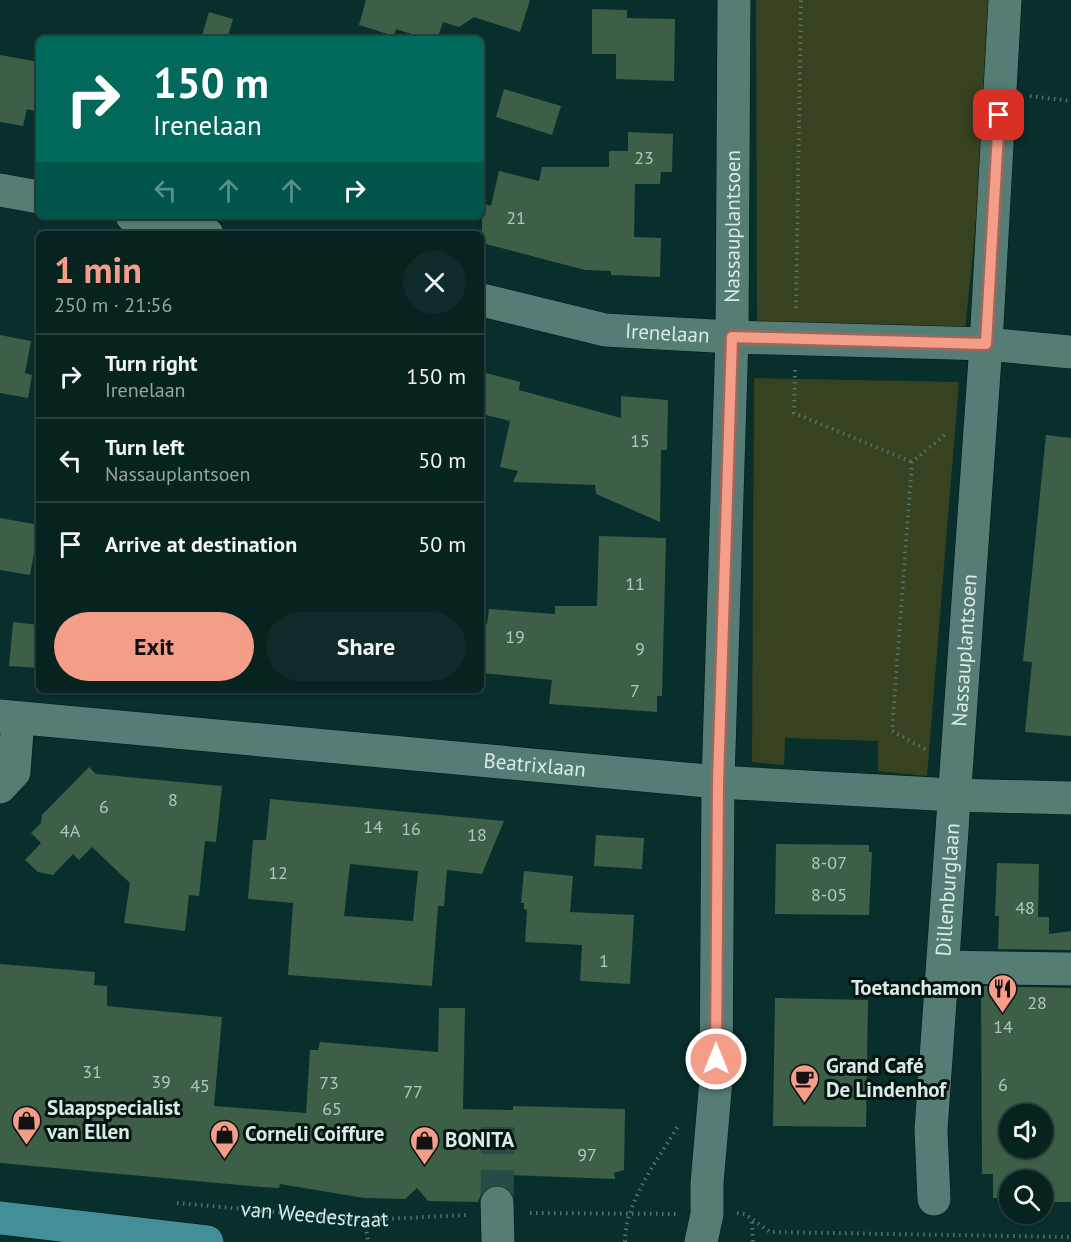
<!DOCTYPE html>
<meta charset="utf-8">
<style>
:root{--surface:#062320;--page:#0f2b29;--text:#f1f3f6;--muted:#98a4a5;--line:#27403e;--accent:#f49e89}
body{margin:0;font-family:"PT Sans",sans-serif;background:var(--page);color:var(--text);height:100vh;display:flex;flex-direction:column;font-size:22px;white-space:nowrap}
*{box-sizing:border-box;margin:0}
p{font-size:20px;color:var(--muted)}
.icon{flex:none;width:33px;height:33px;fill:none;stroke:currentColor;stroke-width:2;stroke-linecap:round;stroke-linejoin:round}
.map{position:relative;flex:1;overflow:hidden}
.drawer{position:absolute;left:36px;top:231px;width:448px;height:462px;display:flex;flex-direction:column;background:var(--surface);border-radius:9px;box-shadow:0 2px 4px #0004,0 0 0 2px var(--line)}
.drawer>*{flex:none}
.top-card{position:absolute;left:36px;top:36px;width:448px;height:183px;border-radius:9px;box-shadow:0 2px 4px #0004,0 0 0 2px var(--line);background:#00695c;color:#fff;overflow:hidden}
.fabs{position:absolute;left:999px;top:1104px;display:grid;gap:12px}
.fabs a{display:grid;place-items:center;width:54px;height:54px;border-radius:50%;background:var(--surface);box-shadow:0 2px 4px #0004,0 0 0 2px var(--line);font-size:30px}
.pin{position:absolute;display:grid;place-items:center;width:51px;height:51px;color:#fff;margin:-26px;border-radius:12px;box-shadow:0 3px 9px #0006}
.me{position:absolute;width:66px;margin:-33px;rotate:0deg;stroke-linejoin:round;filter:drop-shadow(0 0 4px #0008)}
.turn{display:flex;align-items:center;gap:21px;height:126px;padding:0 18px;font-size:27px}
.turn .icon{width:78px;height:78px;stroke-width:2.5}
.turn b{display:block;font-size:42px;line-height:51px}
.lanes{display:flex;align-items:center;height:57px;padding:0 18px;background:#0003;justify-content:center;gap:30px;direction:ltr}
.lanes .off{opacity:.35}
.round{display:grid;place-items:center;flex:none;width:63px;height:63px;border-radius:32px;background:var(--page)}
.head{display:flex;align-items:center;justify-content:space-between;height:102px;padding:0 18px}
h1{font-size:36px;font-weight:600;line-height:45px;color:var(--accent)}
.primary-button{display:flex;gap:12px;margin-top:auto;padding:12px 18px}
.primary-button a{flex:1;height:69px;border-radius:36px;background:var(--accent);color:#111;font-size:24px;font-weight:600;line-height:69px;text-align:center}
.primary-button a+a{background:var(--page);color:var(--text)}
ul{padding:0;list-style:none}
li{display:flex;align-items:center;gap:18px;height:84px;padding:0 18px;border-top:2px solid var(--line)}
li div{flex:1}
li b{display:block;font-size:22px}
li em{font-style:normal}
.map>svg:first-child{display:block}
</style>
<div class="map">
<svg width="1071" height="1242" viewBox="0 0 1071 1242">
<rect width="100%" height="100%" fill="#082f2b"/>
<path fill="#374220" d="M756 0H994L984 141 965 331 757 324Z
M754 378 959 382 927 776 878 771V741L785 738 784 765 752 762Z"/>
<path fill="#3d5f48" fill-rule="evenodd" d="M366 0H530L520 32 474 17 459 27 443 22 437 39H427L396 29 394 36 359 25Z
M592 9 627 10V18L675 19 674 81 616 79V54H592Z
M209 12 233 19 227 39H201Z
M0 55 39 62V112L27 109 23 126 0 122Z
M504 89 561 106 552 135 496 117Z
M628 132 673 134 672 172H661L660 184H635L634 237 661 238 660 277 611 275V271L585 270 482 243V203L491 206 499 171 539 181 542 167H609V151H628Z
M0 335 31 341 25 373 32 375 28 398 0 393Z
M482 372 520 382 519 390 621 418V396L668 400 667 450H661L660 522 596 494 595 485 513 482 518 471 500 467 510 421 482 414Z
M1046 435 1071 438V736L1025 732 1032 662 1023 661Z
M0 518 39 525 30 575 0 570Z
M599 536 666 538 662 696H657V712L549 704 552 680 482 673 483 623 487 624 489 609 555 614V606H597Z
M13 622 39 625V668L9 666Z
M89 767 96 774 222 786 216 842 205 841 199 896 189 895 185 931 124 923 130 883 92 847 79 860 73 854 53 875 38 872 25 860 41 843 31 833 41 823 42 815Z
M270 799 504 821 482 874 447 870 444 906H438L432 986 288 975 293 903 248 899 253 840H266ZM350 864 418 871 413 921 344 916Z
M596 835 644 838 642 869 594 866Z
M776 844 869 845V852H872L869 915 775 914Z
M997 863 1039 864 1038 917H1049V934L1071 931V950L998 949 999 916H995Z
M524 871 573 876 570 912 634 915 630 984 580 981 582 945 525 942 527 910 524 909V903H521Z
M0 964 95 972 94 985 107 986V1006L222 1017 214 1106 306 1113 310 1050H318L320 1042 438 1052 439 1008H465L463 1109 513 1110V1106L625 1109 624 1170 614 1173 615 1179 509 1175 508 1189 497 1184 488 1187 481 1194 478 1202 428 1201 417 1188 405 1199 364 1198 280 1184 279 1188 261 1187 0 1163Z
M981 986 1071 988V1202H1042V1180H1010V1198H993V1174H982ZM1010 1114H1042V1148H1010Z
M775 998 868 1000 866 1127 773 1126Z"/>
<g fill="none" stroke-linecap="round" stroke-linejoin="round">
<path stroke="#274b47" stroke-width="33" stroke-dasharray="33 16" stroke-linecap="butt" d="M497 1203 498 1127"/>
<defs>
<g id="minor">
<path d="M0 190 39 197"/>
<path d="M132 216 207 234"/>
<path id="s2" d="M482 300 605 330 732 337 986 344 1071 352"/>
<path id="s3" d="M0 716 718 782 953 795 1071 798"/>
<path d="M0 787 14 772 18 718"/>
<path d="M944 967 1071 969"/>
<path id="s4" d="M934 1199 931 1130 986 344 1005 0"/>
<path d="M497 1203 498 1242"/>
<path id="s5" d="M701 1242 707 1214V1183L716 1080 718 782 732 337 734 0"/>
</g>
<path id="major" d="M0 1218 207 1242"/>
</defs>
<use href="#minor" stroke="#001613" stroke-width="34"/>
<use href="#major" stroke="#001613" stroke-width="34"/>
<g stroke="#53736f" stroke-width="4" stroke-dasharray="1.5 4.5" stroke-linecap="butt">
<path d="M1030 96 1071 101"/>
<path d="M796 308 801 0"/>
<path d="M795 370 794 413 912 462"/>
<path d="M925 749 892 731 912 462 947 433"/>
<path id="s1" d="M177 1203 365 1220 466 1215"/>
<path d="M530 1213 676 1214"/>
<path d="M737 1213 745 1214 770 1232 1071 1237"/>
<path d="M365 1220 368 1242"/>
<path d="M752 1222 753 1242"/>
<path d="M625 1242C625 1201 658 1160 678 1126"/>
</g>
<use href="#minor" stroke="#567c76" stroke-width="33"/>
<use href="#major" stroke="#438f99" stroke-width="33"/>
</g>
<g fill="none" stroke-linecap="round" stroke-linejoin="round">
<defs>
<path id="route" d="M716 1059 718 782 732 337 986 344 999 115"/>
</defs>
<use href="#route" stroke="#9f6759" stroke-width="15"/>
<use href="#route" stroke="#f49e89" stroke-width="10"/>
</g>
<defs>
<symbol id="restaurant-pin" viewBox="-11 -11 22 30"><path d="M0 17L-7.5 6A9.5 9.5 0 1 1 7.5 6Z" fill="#f49e89" stroke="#061412"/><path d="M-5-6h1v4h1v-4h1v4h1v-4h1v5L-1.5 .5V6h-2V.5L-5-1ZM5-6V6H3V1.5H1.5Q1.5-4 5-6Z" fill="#111"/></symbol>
<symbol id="cafe-pin" viewBox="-11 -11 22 30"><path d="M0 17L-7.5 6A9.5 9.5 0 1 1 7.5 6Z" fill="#f49e89" stroke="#061412"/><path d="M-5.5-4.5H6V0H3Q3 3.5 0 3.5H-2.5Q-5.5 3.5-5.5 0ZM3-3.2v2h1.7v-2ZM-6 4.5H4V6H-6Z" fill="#111"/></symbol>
<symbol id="shop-pin" viewBox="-11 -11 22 30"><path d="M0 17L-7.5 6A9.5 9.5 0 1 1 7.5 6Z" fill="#f49e89" stroke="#061412"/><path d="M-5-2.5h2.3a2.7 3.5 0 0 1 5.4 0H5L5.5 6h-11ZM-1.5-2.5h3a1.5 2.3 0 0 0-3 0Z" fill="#111"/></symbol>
</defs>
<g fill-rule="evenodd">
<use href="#restaurant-pin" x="986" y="972" width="33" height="45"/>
<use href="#cafe-pin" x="788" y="1062" width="33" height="45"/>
<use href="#shop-pin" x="10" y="1104" width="33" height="45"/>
<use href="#shop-pin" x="208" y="1118" width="33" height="45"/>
<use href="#shop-pin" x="408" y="1124" width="33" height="45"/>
</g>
<g text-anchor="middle" stroke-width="6" stroke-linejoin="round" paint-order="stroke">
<g font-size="18" fill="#b0c8bf">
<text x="644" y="164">23</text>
<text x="516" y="224">21</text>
<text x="640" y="447">15</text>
<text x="635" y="590">11</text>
<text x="515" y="643">19</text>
<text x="640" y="655">9</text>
<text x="635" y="697">7</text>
<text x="173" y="806">8</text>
<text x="104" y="813">6</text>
<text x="373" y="833">14</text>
<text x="411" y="835">16</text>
<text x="70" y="837">4A</text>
<text x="477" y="841">18</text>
<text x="829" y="869">8-07</text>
<text x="278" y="879">12</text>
<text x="829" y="901">8-05</text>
<text x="1025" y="914">48</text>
<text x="604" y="967">1</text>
<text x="1037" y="1009">28</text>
<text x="1003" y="1033">14</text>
<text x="92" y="1078">31</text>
<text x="161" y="1088">39</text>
<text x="329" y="1089">73</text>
<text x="1003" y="1091">6</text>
<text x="200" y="1092">45</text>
<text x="413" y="1098">77</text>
<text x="332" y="1115">65</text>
<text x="587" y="1161">97</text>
</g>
<g font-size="21" fill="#d7ebe7" stroke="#061412">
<text dy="7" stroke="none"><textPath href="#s5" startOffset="1017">Nassauplantsoen</textPath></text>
<text dy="7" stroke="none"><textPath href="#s2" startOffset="189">Irenelaan</textPath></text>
<text dy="7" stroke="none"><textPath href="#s4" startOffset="550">Nassauplantsoen</textPath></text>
<text dy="7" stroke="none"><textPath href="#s3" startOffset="537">Beatrixlaan</textPath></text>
<text dy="7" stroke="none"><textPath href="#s4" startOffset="310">Dillenburglaan</textPath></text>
<text dy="7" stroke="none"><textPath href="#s1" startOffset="138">van Weedestraat</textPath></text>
</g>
<g font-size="21" font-weight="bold" fill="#d7ebe7" stroke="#061412" text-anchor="start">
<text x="982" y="995" text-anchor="end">Toetanchamon</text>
<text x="826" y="1073">Grand Café<tspan x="826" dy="24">De Lindenhof</tspan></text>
<text x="47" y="1115">Slaapspecialist<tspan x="47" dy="24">van Ellen</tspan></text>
<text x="245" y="1141">Corneli Coiffure</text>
<text x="445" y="1147">BONITA</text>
</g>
</g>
</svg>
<div class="fabs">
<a><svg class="icon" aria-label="sound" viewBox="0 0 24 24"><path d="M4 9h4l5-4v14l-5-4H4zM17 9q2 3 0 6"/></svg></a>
<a><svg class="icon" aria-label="search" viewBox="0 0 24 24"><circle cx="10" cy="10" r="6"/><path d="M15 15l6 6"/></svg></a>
</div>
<div class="pin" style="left:999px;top:115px;background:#d93025"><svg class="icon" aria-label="arrive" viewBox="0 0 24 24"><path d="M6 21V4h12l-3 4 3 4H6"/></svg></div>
<svg class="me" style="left:716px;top:1059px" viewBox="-20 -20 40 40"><circle r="17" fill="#f49e89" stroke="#fff" stroke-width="3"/><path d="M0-11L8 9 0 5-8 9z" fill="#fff"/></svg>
<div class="top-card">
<div class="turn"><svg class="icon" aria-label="right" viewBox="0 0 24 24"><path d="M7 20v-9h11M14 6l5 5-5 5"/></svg><div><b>150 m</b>Irenelaan</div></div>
<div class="lanes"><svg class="icon off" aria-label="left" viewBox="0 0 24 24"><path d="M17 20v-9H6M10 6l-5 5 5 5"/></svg><svg class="icon off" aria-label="ahead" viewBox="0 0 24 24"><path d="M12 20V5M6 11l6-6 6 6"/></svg><svg class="icon off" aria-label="ahead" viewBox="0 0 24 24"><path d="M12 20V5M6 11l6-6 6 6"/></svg><svg class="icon" aria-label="right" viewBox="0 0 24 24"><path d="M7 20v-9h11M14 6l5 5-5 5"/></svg></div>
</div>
<section class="drawer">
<div class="head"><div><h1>1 min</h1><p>250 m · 21:56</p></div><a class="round"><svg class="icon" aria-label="close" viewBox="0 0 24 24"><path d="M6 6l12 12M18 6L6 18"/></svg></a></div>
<ul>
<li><svg class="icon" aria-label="right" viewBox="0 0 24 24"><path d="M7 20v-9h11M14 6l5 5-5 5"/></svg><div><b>Turn right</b><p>Irenelaan</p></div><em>150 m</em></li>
<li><svg class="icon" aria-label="left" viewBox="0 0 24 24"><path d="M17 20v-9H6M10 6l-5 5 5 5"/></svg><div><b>Turn left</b><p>Nassauplantsoen</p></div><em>50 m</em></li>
<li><svg class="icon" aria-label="arrive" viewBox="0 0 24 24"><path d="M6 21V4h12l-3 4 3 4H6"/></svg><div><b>Arrive at destination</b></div><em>50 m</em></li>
</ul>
<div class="primary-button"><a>Exit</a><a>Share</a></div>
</section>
</div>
